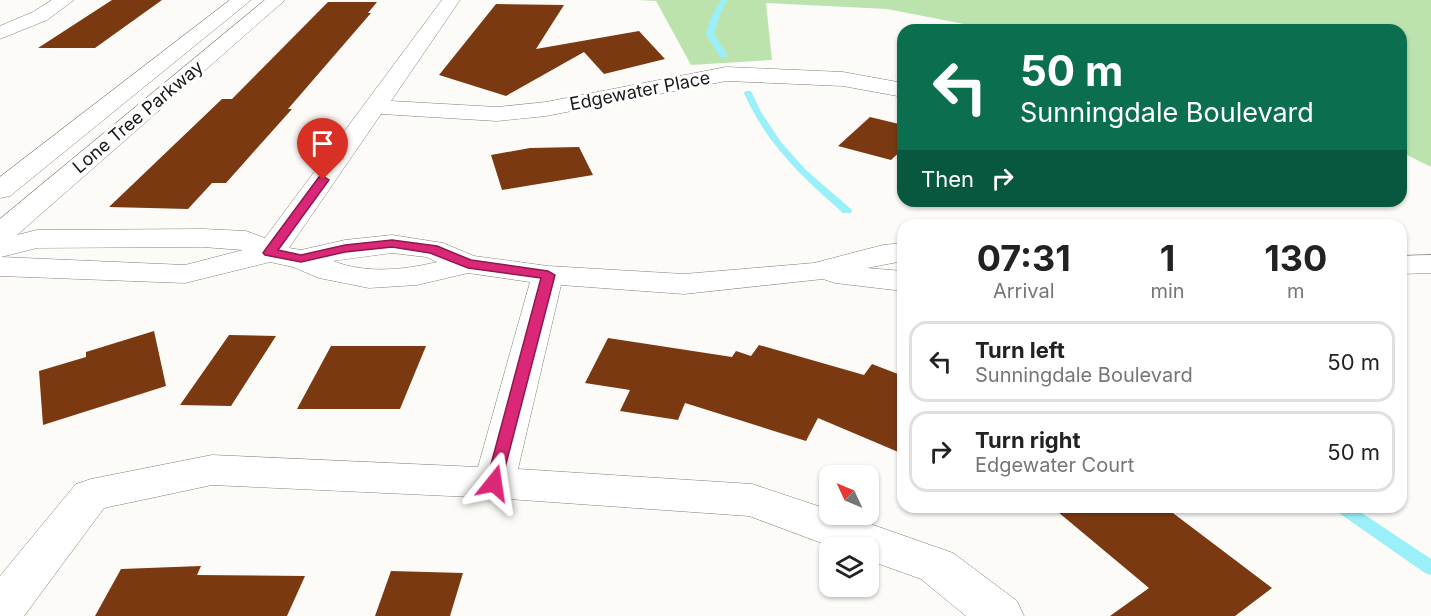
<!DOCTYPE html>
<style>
:root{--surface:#fff;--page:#f2f2f2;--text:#222;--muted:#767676;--line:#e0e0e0}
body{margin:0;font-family:Inter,sans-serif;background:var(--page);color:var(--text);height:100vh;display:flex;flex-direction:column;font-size:22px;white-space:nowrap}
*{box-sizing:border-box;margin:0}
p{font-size:20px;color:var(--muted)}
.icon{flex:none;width:33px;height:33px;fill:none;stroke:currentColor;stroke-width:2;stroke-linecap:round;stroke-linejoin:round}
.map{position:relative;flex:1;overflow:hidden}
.side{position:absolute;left:897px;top:219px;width:510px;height:294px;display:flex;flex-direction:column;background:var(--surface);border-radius:18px;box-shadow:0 2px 4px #0004}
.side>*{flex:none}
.banner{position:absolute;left:897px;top:24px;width:510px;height:183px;border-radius:18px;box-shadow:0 2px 4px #0004;background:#0b6e4f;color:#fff;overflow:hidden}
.needle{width:39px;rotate:314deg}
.controls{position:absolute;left:819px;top:465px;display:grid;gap:12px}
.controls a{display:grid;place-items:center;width:60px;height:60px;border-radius:12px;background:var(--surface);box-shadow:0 2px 4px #0004;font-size:30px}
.pin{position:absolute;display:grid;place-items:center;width:51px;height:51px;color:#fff;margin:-62px -26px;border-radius:50% 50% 50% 0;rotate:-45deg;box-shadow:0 0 6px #0007}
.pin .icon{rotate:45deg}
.me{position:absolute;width:66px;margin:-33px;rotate:15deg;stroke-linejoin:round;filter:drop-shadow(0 0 4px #0008)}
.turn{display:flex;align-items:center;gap:21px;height:126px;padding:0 24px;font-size:27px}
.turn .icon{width:78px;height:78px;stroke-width:2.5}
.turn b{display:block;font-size:42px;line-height:51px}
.then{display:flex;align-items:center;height:57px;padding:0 24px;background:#0003;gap:12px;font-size:22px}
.eta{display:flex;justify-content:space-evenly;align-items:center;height:102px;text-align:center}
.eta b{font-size:36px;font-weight:700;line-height:42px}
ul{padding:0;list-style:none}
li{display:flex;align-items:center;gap:18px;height:81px;margin:0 12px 9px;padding:0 12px;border:3px solid var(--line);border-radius:18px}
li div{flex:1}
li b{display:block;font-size:22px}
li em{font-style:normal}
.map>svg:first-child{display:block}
</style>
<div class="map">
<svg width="1431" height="616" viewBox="0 0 1431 616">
<rect width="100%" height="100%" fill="#fdfbf8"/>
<path fill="#bce3ae" d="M637 0H1431V167L1401 152V30H995L887 9 766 3 772 60 691 65 656 1Z"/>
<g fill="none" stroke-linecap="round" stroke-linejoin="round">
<path fill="#9af0f9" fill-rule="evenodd" d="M721 0H727L719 17 714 34 728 56 724 58H721L706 34 711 17Z
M745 91H751L761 112 781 142 806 170 851 209 852 211 851 213H843C801 176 767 145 744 93Z
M1333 507H1353L1431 559V575L1425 573 1336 511Z"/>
</g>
<path fill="#7b3912" d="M112 0H162L95 48H38Z
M328 2H377L368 13H371L288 109H292L226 183H212L188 209 109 207 222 99H232Z
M496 4 564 5 536 49 639 31 665 59 604 74 584 52 506 96 439 75Z
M870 117 903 125V149L891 160 838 146Z
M579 147 593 175 502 190 491 155 530 148Z
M154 331 166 386 43 425 39 371 86 357V352Z
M229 335 276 336 231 406 180 405Z
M608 338 732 357 736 351 751 356 759 345 864 375 872 364 903 376V454L818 418 806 441 685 403 678 420 620 411 630 390 585 383Z
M331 346H426L400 409H297Z
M1052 507H1165L1272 588 1235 616H1110L1149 588Z
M201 566 197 575 305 576 287 616H95L121 569Z
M391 571 463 573 450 616H375Z"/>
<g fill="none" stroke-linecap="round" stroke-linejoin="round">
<defs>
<path id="minor" d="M52 0H74L47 20 0 39V26L33 12Z
M230 0H251L10 196 0 198V177Z
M265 0H285L17 235 37 230 203 229 246 231 265 238 442 0H460L391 101 497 107 546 102 726 67 843 72 903 83V97L843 86 726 81 546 116 497 121 381 114 289 248 301 250 345 240 392 235 443 243 474 256 548 266 684 274 814 263 883 245 903 243V261L867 268 903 271V291L835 283 823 279 684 294 561 285 518 469 752 484 830 510V514H842L953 553 1017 601 1024 616H966L921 579 868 560V548H835L749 516 494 498 212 485 104 508 24 616H0V576L76 484 91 479 212 455 478 467 530 282 468 273 417 285 369 288 319 278 293 267 270 262 185 283 0 276V219ZM203 247 243 250 185 265 1 257 37 248ZM392 253 426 257 437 262C404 270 365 274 333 261Z
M1431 255V273L1401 274V256Z"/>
</defs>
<use href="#minor" stroke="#807f7c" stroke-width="1"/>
<use href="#minor" fill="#fff" fill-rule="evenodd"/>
</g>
<path fill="#db2777" stroke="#8e194d" stroke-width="1.5" d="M323 176 329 180 278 250 301 255 345 245 392 240 437 246 471 260 548 271 555 275 500 487 494 489 488 487 486 483 541 278 468 268 430 253 392 247 345 252 301 262 265 255 263 253 265 250 319 177Z"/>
<g text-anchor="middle" stroke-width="6" stroke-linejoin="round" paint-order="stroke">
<g font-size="18" fill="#171716" stroke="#fff">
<text transform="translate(640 91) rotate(-11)" y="6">Edgewater Place</text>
<text transform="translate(138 117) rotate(-40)" y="6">Lone Tree Parkway</text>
</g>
</g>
</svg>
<div class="controls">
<a><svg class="needle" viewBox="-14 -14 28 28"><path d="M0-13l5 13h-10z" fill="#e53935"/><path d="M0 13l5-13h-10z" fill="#767676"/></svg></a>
<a><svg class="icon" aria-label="layers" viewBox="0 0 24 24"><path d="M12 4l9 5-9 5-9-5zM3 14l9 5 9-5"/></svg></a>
</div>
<div class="pin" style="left:323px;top:180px;background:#d93025"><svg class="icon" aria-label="arrive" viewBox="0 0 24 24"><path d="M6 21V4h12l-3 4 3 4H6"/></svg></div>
<svg class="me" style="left:494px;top:483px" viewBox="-20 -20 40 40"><path d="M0-17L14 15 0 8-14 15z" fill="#db2777" stroke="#fff" stroke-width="4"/></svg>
<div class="banner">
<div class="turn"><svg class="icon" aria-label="left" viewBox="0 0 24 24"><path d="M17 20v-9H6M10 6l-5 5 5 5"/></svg><div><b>50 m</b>Sunningdale Boulevard</div></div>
<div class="then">Then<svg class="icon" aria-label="right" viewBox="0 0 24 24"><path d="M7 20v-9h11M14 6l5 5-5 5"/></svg></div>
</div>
<section class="side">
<div class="eta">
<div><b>07:31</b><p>Arrival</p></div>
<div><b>1</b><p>min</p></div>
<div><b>130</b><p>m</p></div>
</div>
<ul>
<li><svg class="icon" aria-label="left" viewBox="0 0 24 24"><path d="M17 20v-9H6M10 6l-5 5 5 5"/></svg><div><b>Turn left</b><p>Sunningdale Boulevard</p></div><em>50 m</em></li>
<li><svg class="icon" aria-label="right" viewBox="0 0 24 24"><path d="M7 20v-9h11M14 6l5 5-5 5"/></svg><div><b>Turn right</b><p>Edgewater Court</p></div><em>50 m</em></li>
</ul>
</section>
</div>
